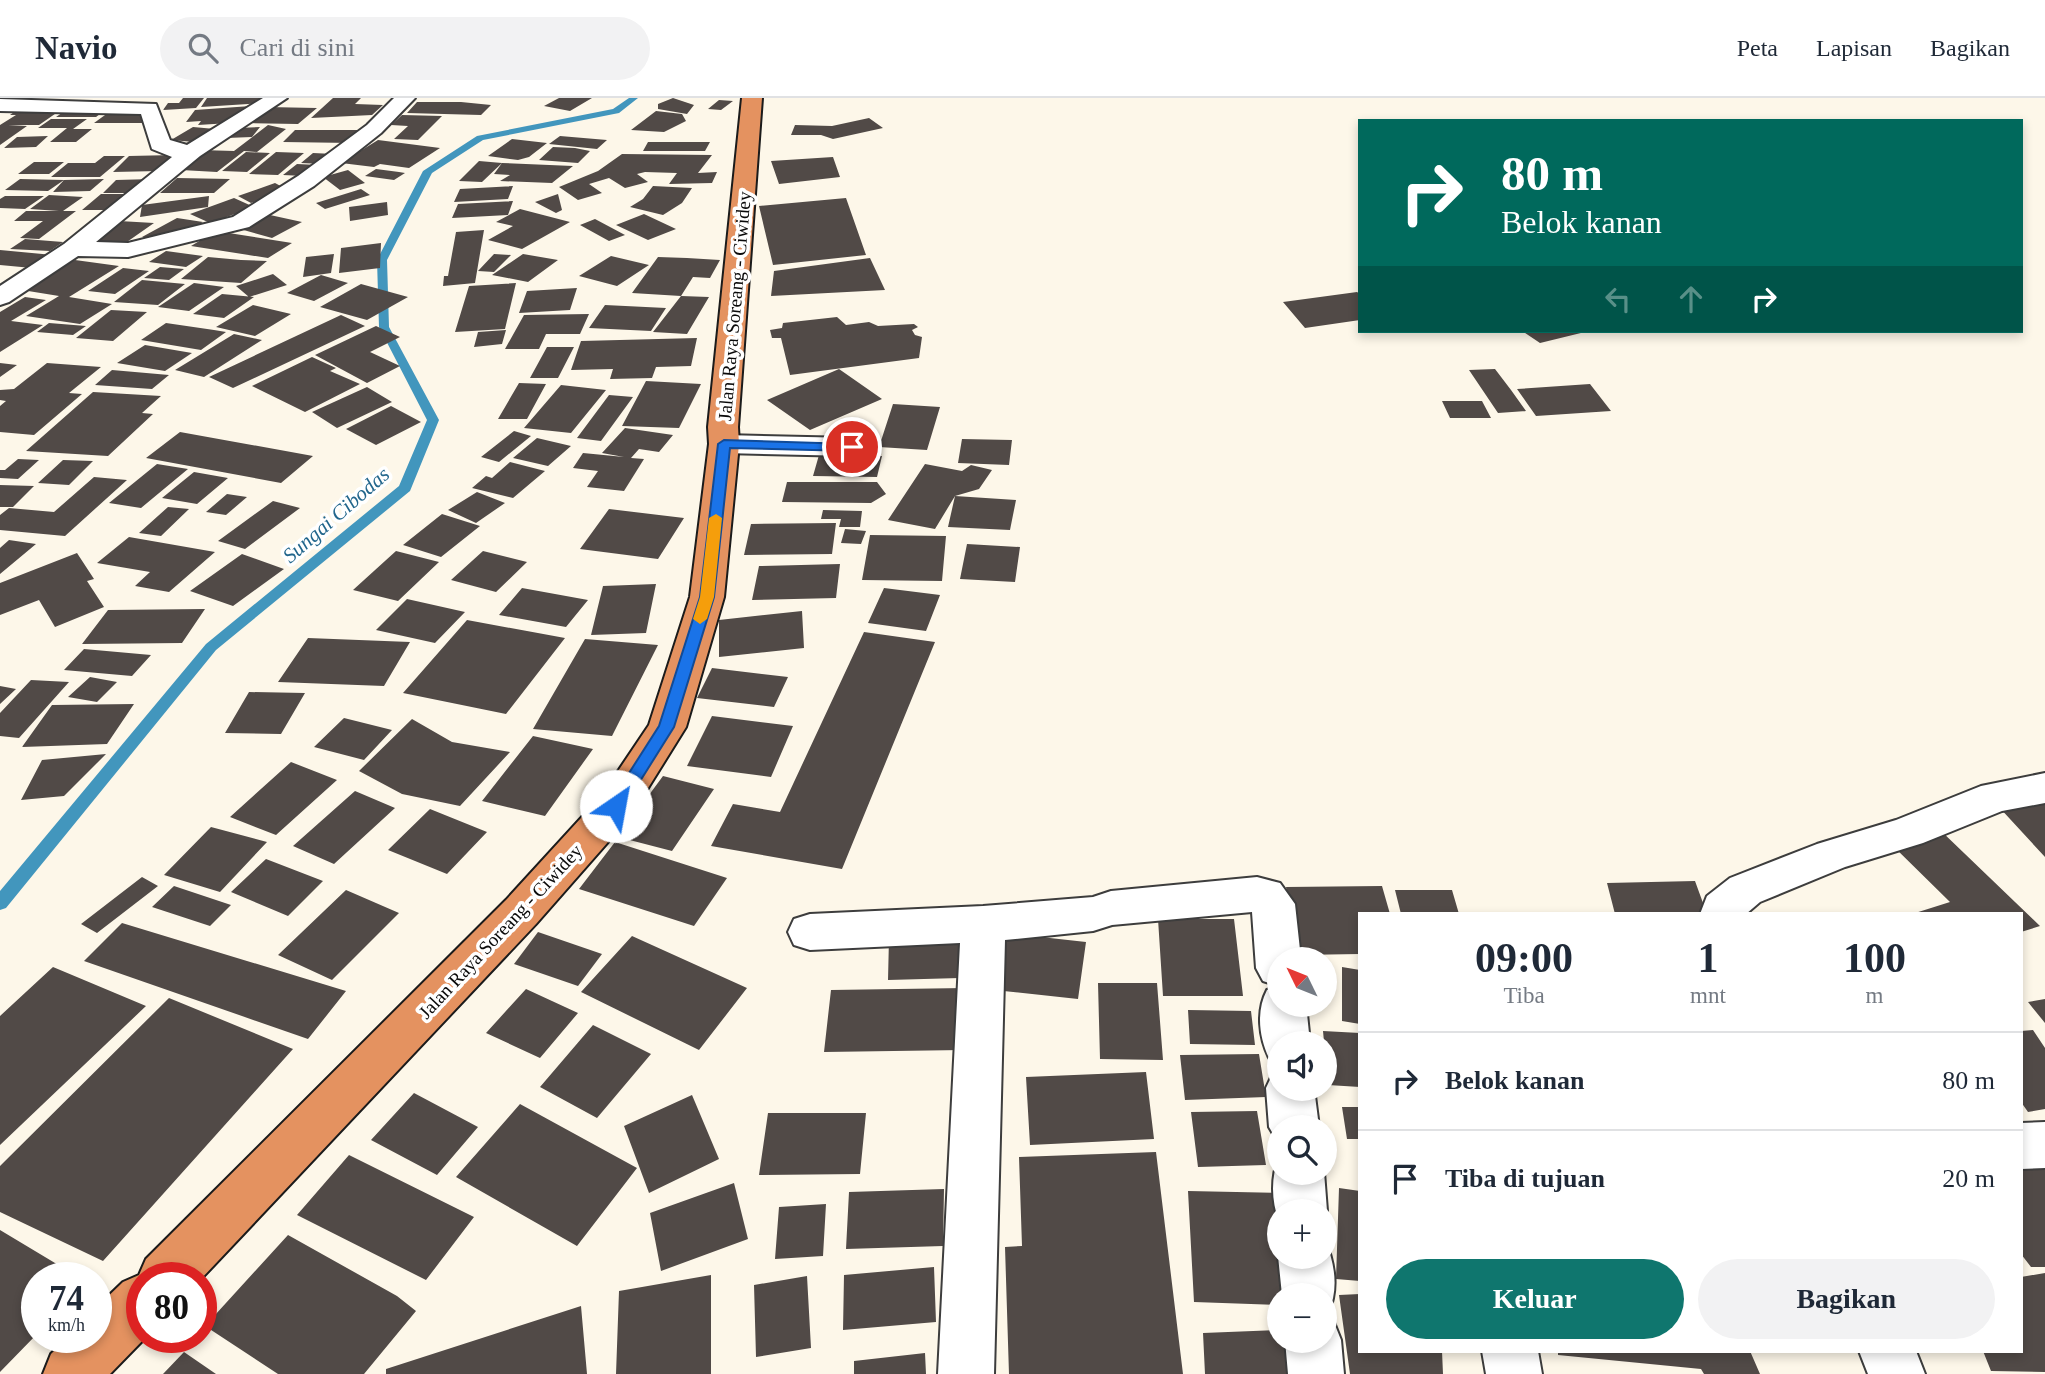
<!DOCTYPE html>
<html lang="id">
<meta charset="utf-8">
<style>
:root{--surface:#fff;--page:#f2f2f3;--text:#1f2937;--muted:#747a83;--line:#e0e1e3;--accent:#0f766e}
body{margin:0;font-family:"Times New Roman",serif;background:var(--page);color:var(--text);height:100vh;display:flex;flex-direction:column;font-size:26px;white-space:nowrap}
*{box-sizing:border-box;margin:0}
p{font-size:23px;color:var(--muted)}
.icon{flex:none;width:38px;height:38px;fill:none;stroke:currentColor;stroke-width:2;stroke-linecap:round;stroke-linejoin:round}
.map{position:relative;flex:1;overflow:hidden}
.sheet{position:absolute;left:1358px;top:814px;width:665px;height:441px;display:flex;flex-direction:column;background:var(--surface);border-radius:0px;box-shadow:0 4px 10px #0003}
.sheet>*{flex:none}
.banner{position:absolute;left:1358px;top:21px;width:665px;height:214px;border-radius:0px;box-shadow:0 4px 10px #0003;background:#00695c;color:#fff;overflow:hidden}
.needle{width:46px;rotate:313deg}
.fabs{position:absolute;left:1267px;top:849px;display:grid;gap:14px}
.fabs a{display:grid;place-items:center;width:70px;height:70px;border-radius:50%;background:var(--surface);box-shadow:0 4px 10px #0003;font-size:35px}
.speed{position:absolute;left:21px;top:1164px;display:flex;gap:14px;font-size:35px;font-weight:700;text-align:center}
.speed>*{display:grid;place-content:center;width:91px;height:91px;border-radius:50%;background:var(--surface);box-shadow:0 4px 10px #0003;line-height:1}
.speed small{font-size:18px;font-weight:400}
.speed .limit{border:10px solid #d22;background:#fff;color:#111}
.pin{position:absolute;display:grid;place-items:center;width:60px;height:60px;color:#fff;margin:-30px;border:4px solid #fff;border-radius:50%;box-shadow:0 2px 7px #0007}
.me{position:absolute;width:77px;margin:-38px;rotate:33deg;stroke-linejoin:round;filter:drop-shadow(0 0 5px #0008)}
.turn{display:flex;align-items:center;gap:24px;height:147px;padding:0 28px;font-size:32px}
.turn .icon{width:91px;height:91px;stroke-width:2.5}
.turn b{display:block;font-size:49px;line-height:60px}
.lanes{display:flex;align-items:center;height:66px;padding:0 28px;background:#0003;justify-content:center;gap:35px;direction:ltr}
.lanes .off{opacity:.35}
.eta{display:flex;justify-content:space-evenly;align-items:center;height:119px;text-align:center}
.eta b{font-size:42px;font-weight:600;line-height:49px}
.primary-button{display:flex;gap:14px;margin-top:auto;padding:14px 28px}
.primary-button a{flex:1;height:80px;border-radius:42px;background:var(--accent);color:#fff;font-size:28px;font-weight:600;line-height:80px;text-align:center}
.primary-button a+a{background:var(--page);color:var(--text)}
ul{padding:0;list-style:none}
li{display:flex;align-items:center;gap:21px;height:98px;padding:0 28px;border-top:2px solid var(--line)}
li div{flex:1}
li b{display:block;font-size:26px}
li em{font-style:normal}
header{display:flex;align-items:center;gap:42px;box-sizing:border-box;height:98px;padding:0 35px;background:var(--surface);border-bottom:2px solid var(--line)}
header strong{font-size:33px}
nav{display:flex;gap:38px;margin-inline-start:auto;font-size:24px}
.search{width:490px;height:63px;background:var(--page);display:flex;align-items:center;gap:18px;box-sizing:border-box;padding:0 24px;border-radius:38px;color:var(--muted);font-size:26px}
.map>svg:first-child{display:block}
</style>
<header>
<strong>Navio</strong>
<div class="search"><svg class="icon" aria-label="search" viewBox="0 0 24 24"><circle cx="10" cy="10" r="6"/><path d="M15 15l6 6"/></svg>Cari di sini</div>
<nav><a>Peta</a><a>Lapisan</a><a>Bagikan</a></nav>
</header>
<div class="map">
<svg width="2045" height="1276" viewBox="0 0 2045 1276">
<rect width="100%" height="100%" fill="#fdf7e9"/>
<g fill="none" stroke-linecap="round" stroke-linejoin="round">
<path fill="#4296bd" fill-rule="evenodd" d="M629 0H638L619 15 483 42 432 75 387 162 389 229 439 322 410 393 216 552 6 810 0 812V793L206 546 399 388 427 322 379 229 377 162 423 73 477 38 613 11Z"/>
</g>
<path fill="#514a47" d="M183 0H204L196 10 163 12 168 5H179Z
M207 0H269L266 5 201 9Z
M333 0H361L355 6 383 7 372 17 311 20Z
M559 0H592L570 13 544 8Z
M673 0 694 7 687 16 658 11V6Z
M719 2 733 3 721 12 708 11Z
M417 4H461L491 7 481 17 407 15Z
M251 8 230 25 198 27 201 23 186 24 195 12Z
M21 9H65L39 27H8L27 28 0 47V27L16 17H10Z
M267 9 317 10 298 26 246 25Z
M69 10H108L96 19H56Z
M112 12 144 14 143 25H94Z
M656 13 682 16 686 23 664 34 631 32Z
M402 17 442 18 418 42 394 41 408 28 391 27Z
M869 20 883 30 833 41 821 37H791L795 27 832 28Z
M51 21H87L73 31H92L76 44H50L67 30H38Z
M268 27 286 31 257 54 244 53 217 74 181 72 200 52 234 53Z
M193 29 215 31 194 44 171 42Z
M260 29 252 39 226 40 236 30Z
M295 32H367L352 45 283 44Z
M48 38 36 49 4 50 17 39Z
M560 38 607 42 597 51 549 46Z
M512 41 547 45 529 59 518 62 488 58Z
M378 42 440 50 409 70 380 66 374 69 341 65Z
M648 44H710L705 53H643Z
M553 49 575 50 590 53 578 65 539 62Z
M246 54 270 55 247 74 222 73Z
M276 54 304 55 278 77 249 76Z
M313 55 334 56 322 66 301 65Z
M622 56 712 57 698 75 717 74 712 85 669 86 677 75 645 74 637 76 648 84 625 90 609 80 589 86 602 95 578 102 559 89 598 73Z
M174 57 159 73 113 74 129 58Z
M104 58H125L100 79H51L68 65H95Z
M833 59 840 79 779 86 771 63Z
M479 63 502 65 573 68 552 85 500 83 510 77 494 76 502 65 482 84 459 83Z
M34 64H64L49 76H18Z
M297 66 318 67 304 78 283 77Z
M376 71 399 74 405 75 394 82 365 78Z
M348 72 365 85 340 92 323 79Z
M177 80 230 81 214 95H160Z
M20 81 64 82 48 93 5 92Z
M104 81 90 93 53 94 64 82Z
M153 81 138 95H103L116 82Z
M275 85 288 92 251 105 238 98Z
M513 88 508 101 454 104 460 91Z
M653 88 692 90 682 105 663 117 630 109 643 101Z
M361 91 370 97 325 111 316 105Z
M101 96H130L112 112H82Z
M558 96 562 112 556 115 535 104Z
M49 97 83 99 63 113H76L39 141 20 140 43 123H14L26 113H59L30 111Z
M5 98H44L25 111 0 110V101Z
M209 98 208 109 140 119 142 107Z
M234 100 254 109 210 125 190 116Z
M846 100 866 157 773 167 759 108Z
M513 103 508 117 452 120 458 106Z
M387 104 388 117 350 123 349 109Z
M520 111 570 124 522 151 488 142 513 128 496 124Z
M644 116 676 131 648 142 616 127Z
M270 117 302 124 272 140 240 131Z
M177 120 203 124 168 143 142 139Z
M595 121 625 137 609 143 580 127Z
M119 123 154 125 124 146 89 144Z
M484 132 475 185 443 188 444 178H448L456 134Z
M216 133 292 145 268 160 191 148Z
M25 141 63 144 50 153 10 151Z
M381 145 380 170 339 175 341 150Z
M0 152 53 157 32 170 0 167Z
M166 153 203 158 186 169 149 164Z
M334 156 331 175 303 179 306 159Z
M494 156 511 157 494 174 478 173Z
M523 156 558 162 528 184 492 177Z
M611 158 649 167 617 188 579 178Z
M208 159 241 162 267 163 241 185 181 181Z
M658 159 687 160 720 162 710 180 693 179 681 198 632 195Z
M870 160 885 192 771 198 774 173Z
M75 162 119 168 69 199 112 206 80 226 26 218 59 198 22 192Z
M160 169 184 171 169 182 144 180Z
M123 170 149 173 115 196 88 193Z
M273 176 287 187 249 199 236 188Z
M321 177 348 185 314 203 287 195Z
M142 182 185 186 158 207 114 204Z
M194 185 224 189 189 213 158 209Z
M516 185 505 231 455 234 469 188Z
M361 186 408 199 367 222 320 209Z
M577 190 570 212 519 215 527 193Z
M1357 194 1360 196V222L1305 230 1283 204Z
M222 196 254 199 224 220 193 216Z
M681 198 709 199 687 236 653 234Z
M25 199 46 202 11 223 43 227 0 254V214Z
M253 207 291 216 255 238 216 229Z
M605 207 666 210 651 233 589 230Z
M111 212 147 214 113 243 76 240Z
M589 216 580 236H546L539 251H505L524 217Z
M341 217 365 228 233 290 209 279Z
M837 219 846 227 869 224 878 228 914 226 918 229 912 232 915 237 922 239 919 260 790 277 781 240H772L770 232 782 230 783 225Z
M49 225 86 228 73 237 37 234Z
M166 225 214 232 226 234 201 252 141 242Z
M376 228 400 239 370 254 400 268 367 285 315 257Z
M506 232 502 246 474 249 478 234Z
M1522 233H1585V234L1540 245Z
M234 236 262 242 204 279 175 272Z
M697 240 691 268 656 269 652 280 610 281 613 271 571 272 581 243Z
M145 247 192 255 165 273 117 265Z
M547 249H574L558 280H530Z
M312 259 336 270 330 273 360 286 305 314 252 288Z
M0 265 17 267 0 279Z
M47 265 101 269 69 295 82 296 34 337 0 334V308L6 303 0 302V292L14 291Z
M839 271 882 301 810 332 767 302Z
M1495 271 1511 292 1526 313 1498 315 1469 272Z
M112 272 169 277 152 291 95 287Z
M646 283 701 286 679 330 622 328Z
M519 285 546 286 527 321H498Z
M1590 286 1611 313 1536 318 1517 291Z
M561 287 606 292 571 335 524 330Z
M367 289 392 304 337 330 312 314Z
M93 294 161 298 142 315 153 316 108 358 26 353Z
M609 297 633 299 601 343 577 340Z
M1442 303H1482L1491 320H1450Z
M893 306 940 309 927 352 879 349Z
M391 308 421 324 376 347 346 331Z
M625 330 673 337 659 354 639 351 631 360 644 361 624 393 587 389 598 373 573 370 583 355 624 359 602 355Z
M514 333 531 338 499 364 481 359Z
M180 334 313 358 281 385 146 360Z
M537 340 571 348 548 368 513 360Z
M962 341 1012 342 1009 367 958 365Z
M819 357 882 358 877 379 813 378Z
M18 361 39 362 18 381 0 380V372H5Z
M63 362 93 363 69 387 38 385Z
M510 364 545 373 513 400 472 390 486 378 492 380Z
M157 366 188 371 141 410 109 405Z
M925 366 962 373 971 367 992 372 979 391 955 398 1016 402 1010 432 948 429 955 398 935 431 888 422Z
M194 374 228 380 197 406 162 400Z
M94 379 127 382 65 438 0 432V417L9 410 54 414Z
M787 384H877L886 396 871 405 782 404Z
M0 387 34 388 13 409H0Z
M477 394 505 405 476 425 448 412Z
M227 396 247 399 226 417 206 414Z
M273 403 300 410 245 451 218 443Z
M168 409 189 411 161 438 139 435Z
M609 411 684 420 658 461 580 451Z
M823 412 862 413 860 429H839L841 421H821Z
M442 416 480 428 441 459 403 447Z
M836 425 832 456 744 457 751 426Z
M845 431 866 433 861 446 841 445Z
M870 437 946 438 942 483 862 482Z
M129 439 215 454 169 494 135 488 150 474 97 465Z
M9 442 36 446 0 476V450Z
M967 446 1020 449 1015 484 960 481Z
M396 453 439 464 398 503 353 492Z
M483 453 527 464 496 494 451 482Z
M77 455 94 481 87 483 104 509 55 529 39 502 0 517V485Z
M242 456 284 471 233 508 190 493Z
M840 466 836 500 752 502 759 468Z
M656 486 646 535 591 537 603 488Z
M522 490 588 502 566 529 499 517Z
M884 490 940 497 926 533 868 525Z
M407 501 465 514 435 545 376 532Z
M205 511 182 545 82 546 108 512Z
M802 513 804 550 719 559V522Z
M467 522 565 540 506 616 403 595Z
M864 534 935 544 842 771 711 748 733 706 780 714Z
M308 540 410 544 384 588 278 584Z
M585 541 658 547 612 638 533 631Z
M84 551 151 557 132 578 64 572Z
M712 570 788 579 774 609 697 600Z
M90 579 117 584 97 604 68 599Z
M31 582 69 584 19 640 0 638V615Z
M0 588 16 591 0 606Z
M249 594 305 595 281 636 225 635Z
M134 606 107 646 22 649 52 607Z
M712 618 793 628 771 679 687 668Z
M344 620 392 632 364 662 314 649Z
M412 621 452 644 510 654 460 708 402 696 359 673Z
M533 638 593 651 545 718 482 703Z
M106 656 64 698 21 702 42 662Z
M291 664 337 682 276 737 230 719Z
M663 678 714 691 672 753 618 739Z
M355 693 395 710 334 766 293 748Z
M2045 701V759L1998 708Z
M430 711 487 734 447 776 388 752Z
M211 729 267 744 220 794 164 777Z
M1939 731 2040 828 2021 834V816H1912L1950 804 1890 745Z
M615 744 727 780 694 828 579 791Z
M266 761 323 783 288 818 231 794Z
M142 779 158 788 97 835 81 826Z
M1695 783 1707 816H1615L1607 785Z
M174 788 231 807 210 828 152 809Z
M1382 788 1390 816H1360V856L1298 857 1286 789Z
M346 792 399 815 332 882 278 857Z
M1395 792H1452L1459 816H1401Z
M1158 821H1234L1243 898H1163Z
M122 825 346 893 308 941 84 863Z
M538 834 602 856 578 888 514 866Z
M1004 835 1086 844 1078 901 994 892Z
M632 838 747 890 699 952 581 894Z
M960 838V880L888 882 889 840Z
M53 869 146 908 0 1047V918Z
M1342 869 1360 872V926L1342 923Z
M1098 885H1157L1163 962 1100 961Z
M965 890 963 952 824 954 831 892Z
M526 891 578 915 540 960 486 935Z
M169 900 293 951 103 1163 0 1114V1068Z
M2045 901V925L2028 904Z
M1188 912 1251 913 1255 947 1190 946Z
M593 927 651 956 597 1020 540 989Z
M2033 932 2045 950V1011L2028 1014 2021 1004V933Z
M1323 933 1360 935V989L1328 987Z
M1259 956 1266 999 1185 1002 1180 957Z
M1146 974 1154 1041 1030 1047 1026 979Z
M414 995 478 1029 437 1077 371 1042Z
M692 997 719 1061 649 1095 624 1028Z
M520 1006 637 1070 577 1148 456 1079Z
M1342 1009H1360V1041H1347Z
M1257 1013 1266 1067 1198 1069 1191 1014Z
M768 1015H866L860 1076 759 1077Z
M1156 1054 1183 1276H1009L1005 1149 1022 1148 1019 1059Z
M349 1057 474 1119 426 1182 297 1117Z
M2045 1061V1169H2031L2021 1156V1062Z
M734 1085 748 1141 661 1173 650 1115Z
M1339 1090 1360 1093V1183L1336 1181Z
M944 1091 943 1148 846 1151 849 1094Z
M1188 1093 1285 1095 1287 1113H1279V1158L1297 1197H1279V1207L1194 1204Z
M826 1106 823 1158 775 1161 779 1109Z
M0 1132 80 1180H37V1236L0 1274Z
M288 1137 397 1198 416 1213 364 1276H278L205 1228Z
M934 1169 936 1224 843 1232 844 1177Z
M2045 1175V1274L1991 1273 1983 1253H2021V1179Z
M711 1177V1276H616L619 1193Z
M807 1178 811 1250 756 1259 754 1187Z
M1360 1196V1253H1442L1443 1276H1350L1339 1197Z
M581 1208 587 1276H386V1271Z
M1279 1232V1242H1289L1294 1276H1205L1203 1235Z
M1558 1253H1750L1760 1276H1704L1701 1271 1558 1257Z
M184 1254 216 1276H163Z
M925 1255 926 1276H854V1263Z"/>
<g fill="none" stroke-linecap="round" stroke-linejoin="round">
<defs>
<path id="street" d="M263 0H287L200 58 96 144 128 145 233 119 298 78 367 27 394 0H415L381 35 314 88 249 129 128 159 78 158 9 204 0 207V188L64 146 172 59 152 51 141 16 0 13V1L156 6 170 42 187 47Z
M724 337 852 340 863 343 867 349 863 355 852 358 724 355 713 352 709 346 713 340Z
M2045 675V705L2002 713 1923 745 1845 769 1760 804 1746 816H1700L1707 798 1730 780 1817 746 1896 722 1981 688Z
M1257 779 1280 785 1295 806 1301 861H1279V906H1306L1310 945H1279V963L1269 960C1259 939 1256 913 1267 892L1278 888 1263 883 1256 870 1252 814 1112 827 1093 833 1005 842 994 1276H938L960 845 810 852 794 847 788 834 794 821 810 816 983 808 1093 799 1111 793Z
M1279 972V990H1314L1319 1029H1279V1046L1269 1029 1266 990 1273 975Z
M2045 1024V1070L2021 1071V1025Z
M1279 1059V1074H1324L1327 1113 1325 1118V1113H1279V1123C1271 1103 1271 1078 1279 1059Z
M1325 1141C1335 1167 1339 1191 1328 1216L1325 1218V1197H1282L1278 1158 1279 1156V1158H1325Z
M1325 1219 1333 1222 1341 1242 1344 1276H1288L1285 1242H1325Z
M1482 1253H1538L1542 1276H1486Z
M1859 1253H1916L1925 1276H1868Z"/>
<path id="highway" d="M742 0H762L738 329 739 346 724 499 686 629 630 719 536 826 201 1181 142 1180V1239H146L110 1276H43L51 1256 68 1239H96V1210L123 1184 139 1177 146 1161 506 802 602 697 649 627 690 499 709 346 708 329Z"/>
</defs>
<use href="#street" stroke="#3d3d3d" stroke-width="4"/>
<use href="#highway" stroke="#1b1b1b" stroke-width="4"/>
<use href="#street" fill="#fff" fill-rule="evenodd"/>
<use href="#highway" fill="#e49260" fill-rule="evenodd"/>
</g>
<path fill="#1a73e8" stroke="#114b97" stroke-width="2" d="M724 342 852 346 858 349 852 353 730 350 714 499 674 629 622 712 616 714 608 708 659 628 700 499 718 346Z"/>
<path fill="#f59e0b" d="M716 416 722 420 714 499 707 521 700 526 693 521 700 499 709 420Z"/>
<g text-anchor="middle" stroke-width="7" stroke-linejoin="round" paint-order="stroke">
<g font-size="19" fill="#0a0a0a" stroke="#fff">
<text transform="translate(734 208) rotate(-85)" y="7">Jalan Raya Soreang - Ciwidey</text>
<text transform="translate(500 833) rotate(-47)" y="7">Jalan Raya Soreang - Ciwidey</text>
</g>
<g font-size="21" font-style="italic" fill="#22668c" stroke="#fff">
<text transform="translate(336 417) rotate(-41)" y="7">Sungai Cibodas</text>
</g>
</g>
</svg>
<div class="fabs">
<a><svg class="needle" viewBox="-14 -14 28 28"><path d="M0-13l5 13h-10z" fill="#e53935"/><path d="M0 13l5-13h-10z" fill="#747a83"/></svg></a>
<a><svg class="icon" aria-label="sound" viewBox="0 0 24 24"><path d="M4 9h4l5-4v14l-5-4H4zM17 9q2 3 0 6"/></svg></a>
<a><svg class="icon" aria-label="search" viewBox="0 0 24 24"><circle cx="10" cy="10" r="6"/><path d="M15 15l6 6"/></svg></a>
<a>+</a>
<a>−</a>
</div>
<div class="speed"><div>74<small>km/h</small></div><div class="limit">80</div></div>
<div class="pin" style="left:852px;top:349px;background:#d93025"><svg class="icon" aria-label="arrive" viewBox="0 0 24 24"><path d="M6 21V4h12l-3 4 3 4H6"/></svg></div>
<svg class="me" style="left:616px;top:708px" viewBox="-20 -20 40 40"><circle r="19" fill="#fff"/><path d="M0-13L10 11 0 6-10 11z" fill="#1a73e8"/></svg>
<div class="banner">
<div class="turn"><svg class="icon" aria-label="right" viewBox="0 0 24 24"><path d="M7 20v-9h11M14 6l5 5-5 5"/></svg><div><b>80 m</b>Belok kanan</div></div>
<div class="lanes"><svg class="icon off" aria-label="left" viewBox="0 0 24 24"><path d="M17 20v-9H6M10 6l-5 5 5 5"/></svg><svg class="icon off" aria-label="ahead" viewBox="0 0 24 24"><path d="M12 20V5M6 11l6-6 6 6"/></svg><svg class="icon" aria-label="right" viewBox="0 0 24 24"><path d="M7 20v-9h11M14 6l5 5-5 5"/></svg></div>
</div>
<section class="sheet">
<div class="eta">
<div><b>09:00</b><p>Tiba</p></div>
<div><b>1</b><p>mnt</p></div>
<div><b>100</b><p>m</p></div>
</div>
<ul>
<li><svg class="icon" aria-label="right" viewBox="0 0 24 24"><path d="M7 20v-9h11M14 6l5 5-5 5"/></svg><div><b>Belok kanan</b></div><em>80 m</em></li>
<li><svg class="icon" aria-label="arrive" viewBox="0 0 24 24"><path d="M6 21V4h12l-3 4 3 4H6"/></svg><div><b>Tiba di tujuan</b></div><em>20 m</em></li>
</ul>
<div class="primary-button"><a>Keluar</a><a>Bagikan</a></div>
</section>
</div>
